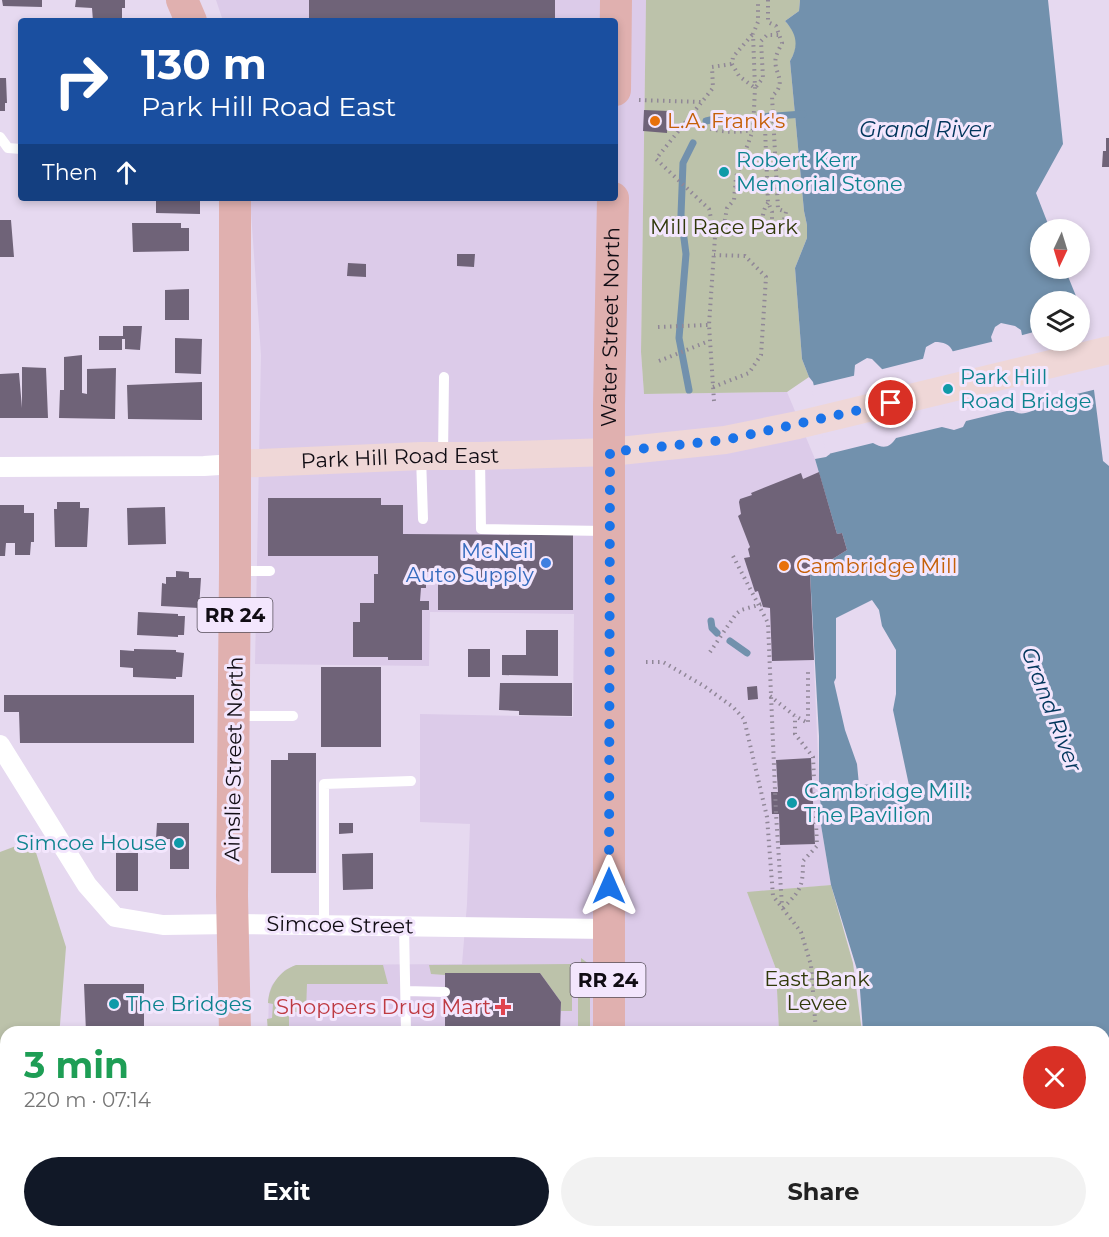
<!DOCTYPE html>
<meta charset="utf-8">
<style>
:root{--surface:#fff;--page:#f2f2f2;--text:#222;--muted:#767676;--accent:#111827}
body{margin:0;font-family:Montserrat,sans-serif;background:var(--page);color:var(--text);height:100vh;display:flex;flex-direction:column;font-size:22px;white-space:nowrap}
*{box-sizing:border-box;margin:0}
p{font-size:20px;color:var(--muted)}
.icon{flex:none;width:33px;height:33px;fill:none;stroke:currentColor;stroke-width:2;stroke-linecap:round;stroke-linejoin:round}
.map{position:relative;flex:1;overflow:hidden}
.sheet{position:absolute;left:0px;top:1026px;width:1110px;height:212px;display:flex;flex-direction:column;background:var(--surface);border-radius:18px 18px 0 0;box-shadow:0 3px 9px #0003}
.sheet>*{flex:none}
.guide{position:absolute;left:18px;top:18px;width:600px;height:183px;border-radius:6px;box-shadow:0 3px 9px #0003;background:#1a4fa0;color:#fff;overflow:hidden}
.needle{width:39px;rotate:184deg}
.buttons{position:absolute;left:1030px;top:219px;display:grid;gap:12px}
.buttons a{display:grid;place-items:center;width:60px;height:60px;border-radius:50%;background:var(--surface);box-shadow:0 3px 9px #0003;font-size:30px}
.pin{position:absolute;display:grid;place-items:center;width:51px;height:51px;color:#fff;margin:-26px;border:3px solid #fff;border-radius:50%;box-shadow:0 2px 6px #0007}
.me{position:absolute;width:66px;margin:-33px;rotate:0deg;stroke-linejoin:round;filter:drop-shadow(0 0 4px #0008)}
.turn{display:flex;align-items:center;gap:21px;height:126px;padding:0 24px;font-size:27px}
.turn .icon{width:78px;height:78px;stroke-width:2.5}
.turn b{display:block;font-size:42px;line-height:51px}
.then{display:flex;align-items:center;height:57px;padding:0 24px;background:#0003;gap:12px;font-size:22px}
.round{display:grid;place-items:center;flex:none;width:63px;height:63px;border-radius:32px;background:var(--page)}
.headline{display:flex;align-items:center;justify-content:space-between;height:102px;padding:0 24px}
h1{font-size:36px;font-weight:700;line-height:45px;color:#1e9e55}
.cta{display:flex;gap:12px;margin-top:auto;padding:12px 24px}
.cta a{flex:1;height:69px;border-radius:36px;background:var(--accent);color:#fff;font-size:24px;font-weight:700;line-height:69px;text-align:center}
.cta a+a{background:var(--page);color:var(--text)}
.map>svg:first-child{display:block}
</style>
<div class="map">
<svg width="1109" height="1237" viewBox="0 0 1109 1237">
<rect width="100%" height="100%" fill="#e6d9f0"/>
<path fill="#dccbe9" d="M216 0H646L641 352 644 394 787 392 815 459 837 534 842 533 847 550 810 574 821 825 831 885 748 893 776 969 779 1032H268L269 993 272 985 285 970 296 965 462 964 467 904 470 824 420 822V714L573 717 574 614 430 612 429 666 255 664 261 355 250 198H615V21H223Z
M327 1232H708V1237H332Z"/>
<path fill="#bcc2aa" d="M646 0H800L799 11 785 21C798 35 800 45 790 61L804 211 807 225V238L795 268 802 359 809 377 787 392 644 394 641 352Z
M32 840 66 947 60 1025 58 1032H6V1071L0 1063V852Z
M831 885 853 963 862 1032H779L776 969 747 892Z
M581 958 589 964 590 973V1032H578V964H581Z
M572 964V1011H561V1002L540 973H446L445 975 431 974 429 965Z
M296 965H383L388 984H307L306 1012H289V1032H268L267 1019 272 1018 273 1004 268 1003C269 986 279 971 296 965Z
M129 1232H265L268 1237H133Z
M497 1232H571V1237H502Z"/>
<path fill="#7291ad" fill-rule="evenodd" d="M800 0H1048L1063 144 1036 193 1050 229 1041 230V268L1065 269 1078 301 1041 302V340H1080V307L1085 319 1103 461 1109 466V1237H900L899 1232H1104V1032H863L859 976 831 885 821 825 822 812 819 794V736L810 573 847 550 842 533 837 534 815 459 826 457 830 454 813 382 809 377 802 359 795 268 807 238V225L804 211 790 61C799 46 797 34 785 21L799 11ZM1001 323 1015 326 1021 330 1035 404 1032 411C1024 414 1019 415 1012 410L991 337 995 327ZM935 342C943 342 950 344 953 352L966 421 963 427 954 430 942 427 923 359 926 347ZM867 358 872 359 882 369 896 438C890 448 883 449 873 443L854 376 855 365ZM872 600 879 610 882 626 896 650V694L893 710 910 790 907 801 883 791 874 784 859 785 857 764 845 730 834 682 836 678V618Z"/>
<path fill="#e6d9f0" d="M1088 319 1097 389 1032 405 1019 336 1041 330V340H1080V321Z
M995 341 1015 409 962 422 950 352Z
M926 358 946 426 892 439 879 370Z
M857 375 877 442 812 458 826 453 811 386Z"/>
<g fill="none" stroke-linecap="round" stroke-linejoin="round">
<path stroke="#7291ad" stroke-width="7" d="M776 116 803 114
M758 118 770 116
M706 121 719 118H739
M689 390 679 338 686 254 681 215 683 163 693 143
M711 621 712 628 717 633
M730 641 747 653"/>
</g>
<path fill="#6f6378" d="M2 0H42V7L3 6Z
M76 0H125V8H122V21H93L92 8 75 7Z
M309 0H555V21H309Z
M0 78H6L7 103H5V111H0Z
M644 110 668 111 667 133 643 131Z
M1106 138H1109V167H1102L1103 151H1106Z
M156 198H200V214L156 213Z
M0 220H11L14 257H0Z
M132 223H181V228H189V251L133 252Z
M457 254H475L474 267 457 266Z
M348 263 366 264V277L347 276Z
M189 289V320H165V290Z
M123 326H142L140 350 125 349V339H122V350H99V336H123Z
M175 338 202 339 201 374 175 373Z
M82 355V393L87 394V369L116 368 115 419 59 418 60 390H64V357Z
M22 367 46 368 48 418H0V374L19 373 22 408Z
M202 382V420L128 419 127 385Z
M819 472 837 534 842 533 847 550 810 573 814 660 772 661 770 608 763 607 758 591 755 592 744 558 750 557 748 549 750 547 738 516 741 514 739 502 740 499 752 495 751 493 801 473 803 479Z
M268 498H381V505H403V534L573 535V610H438V572H426V588H421L420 601H429V610H422V660H388V657H353V622H360V603H374V574H378V556H268Z
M57 502H80V508H89L87 547H55L54 509H57Z
M0 505H24V513H34V542H31L30 555H15V543H6L5 556H0Z
M165 507 166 544 128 545 127 508Z
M176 571 189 572V578H201L199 608 161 606 162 583 166 584V577H176Z
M138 612 178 614V616H185L184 635H178V637L137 635Z
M526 630H558V676L502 675V655H526Z
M134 649 176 650V652L184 653 182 677H176V679L133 677V668L120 667V650L134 651Z
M468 649H490V677H468Z
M321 667H381V747H321Z
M500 683H572V716L519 715V711L499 710Z
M757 686 758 699 748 700 747 687Z
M4 695H194V743H20L19 712H4Z
M288 753H316V873H271V760H288Z
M811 758 815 844 780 845 779 814H772L771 792H778L776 760Z
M157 823H189V869H170V839H156Z
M339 823H353V833L339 834Z
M116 853H138V891H116Z
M373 853V889L343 890 342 854Z
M445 973H540L561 1002 560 1032H445Z
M84 984H144V1032H86Z"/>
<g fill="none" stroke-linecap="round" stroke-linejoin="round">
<path stroke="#908797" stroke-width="4" stroke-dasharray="1.5 4.5" stroke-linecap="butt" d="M752 35 733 57 732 64 739 76 755 88 763 78 761 41 767 35H780
M639 100 701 102
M689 118C708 132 730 134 753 130
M765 128 768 202 772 212V222L782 227 786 212 778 209 772 96C789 82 772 72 776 57 777 53 780 47 782 43L776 26 768 22V0
M735 187 768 190
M768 203C761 212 761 225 769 234H775
M716 236 724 225 727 208 734 200 736 177 753 130 755 88 753 34 758 22V0
M658 327 709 325
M659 361 709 341
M713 387 749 373 761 355 766 277 745 256 714 255
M714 401 709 325 715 237 709 209 656 159 713 88 712 67 732 64
M733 556 768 623 776 814 782 906
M710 652 736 614 741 610 762 604
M646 662H663L704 686 733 707 744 719 767 817 773 896 801 932 811 965 816 1032
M770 696 795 716 808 723V671
M783 908C801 890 803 887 803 861L817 846 813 757 795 734V716
M153 1009 206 1006
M849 1232 851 1237"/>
<path stroke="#fff" stroke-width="10" d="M0 137 8 148 21 149
M443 455 444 377
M421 456 423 519
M480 457 481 529 606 531
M239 571H270
M237 716H293
M324 925V784L411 781
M404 926 406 1032
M406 991 445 992
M455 1232 460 1237
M353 1237 359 1232"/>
<path stroke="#fff" stroke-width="20" d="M0 467 204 466 235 464
M0 745 87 885 115 917 163 925 233 924 608 929"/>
<path stroke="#efd7d7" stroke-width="28" id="s1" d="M235 464 421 456H480L610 452 725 440 798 425 1109 350"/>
<g stroke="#e0b0af" stroke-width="32">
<path d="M182 0 191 21"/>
<path d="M615 90 616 0"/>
<path d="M235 198V571L232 896 235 1032"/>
<path id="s2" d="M609 1032V405L613 198"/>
<path d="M288 1232 292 1237"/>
<path d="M609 1232V1237"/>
</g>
</g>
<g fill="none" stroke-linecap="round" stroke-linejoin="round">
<path stroke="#1a73e8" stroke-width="10" stroke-dasharray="0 18" d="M609 886 610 452 725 440 891 403"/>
</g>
<g fill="#e8710a" stroke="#f3e6fd" stroke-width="2">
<circle cx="655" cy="121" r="6"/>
<circle cx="784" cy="566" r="6"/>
</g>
<g fill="#0f9aa8" stroke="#f3e6fd" stroke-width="2">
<circle cx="724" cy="172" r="6"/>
<circle cx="948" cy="389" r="6"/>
<circle cx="792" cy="803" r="6"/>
<circle cx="179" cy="843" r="6"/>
<circle cx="114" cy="1004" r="6"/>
</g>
<circle fill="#3f7fe0" stroke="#f3e6fd" stroke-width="2" cx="546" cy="563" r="6"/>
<path fill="#e0444e" stroke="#f3e6fd" stroke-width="2" d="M500 998h6v6h6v6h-6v6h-6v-6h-6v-6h6z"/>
<g text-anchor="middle" stroke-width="6" stroke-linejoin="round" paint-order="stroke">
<g fill="#f3e6fd" stroke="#554e5a" stroke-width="1.5">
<rect x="197.5" y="598" width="75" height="34" rx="4.5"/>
<rect x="570.5" y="963" width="75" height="34" rx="4.5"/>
</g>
<g font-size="20" font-weight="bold" fill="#110d14">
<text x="235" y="622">RR 24</text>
<text x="608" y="987">RR 24</text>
</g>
<g font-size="21" fill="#c56008" stroke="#f3e6fd" text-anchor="start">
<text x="667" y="128">L.A. Frank's</text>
<text x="796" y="573">Cambridge Mill</text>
</g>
<g font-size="21" fill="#0d838f" stroke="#f3e6fd" text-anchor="start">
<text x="736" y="167">Robert Kerr<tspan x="736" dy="24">Memorial Stone</tspan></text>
<text x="960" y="384">Park Hill<tspan x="960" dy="24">Road Bridge</tspan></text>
<text x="804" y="798">Cambridge Mill:<tspan x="804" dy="24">The Pavilion</tspan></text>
<text x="167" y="850" text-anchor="end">Simcoe House</text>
<text x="126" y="1011">The Bridges</text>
</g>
<g font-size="21" fill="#31390a" stroke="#f3e6fd">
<text x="724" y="234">Mill Race Park</text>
<text x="817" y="986">East Bank<tspan x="817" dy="24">Levee</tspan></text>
</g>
<g font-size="21" fill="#110d14" stroke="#f3e6fd">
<text dy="7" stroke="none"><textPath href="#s2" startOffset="705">Water Street North</textPath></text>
<text dy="7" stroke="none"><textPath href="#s1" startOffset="165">Park Hill Road East</textPath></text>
<text transform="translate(234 759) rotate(-89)" y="7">Ainslie Street North</text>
<text transform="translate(340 925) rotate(1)" y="7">Simcoe Street</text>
</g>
<g font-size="21" fill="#366cbe" stroke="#f3e6fd" text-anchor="end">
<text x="534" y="558">McNeil<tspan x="534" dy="24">Auto Supply</tspan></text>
</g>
<g font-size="21" fill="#be3a42" stroke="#f3e6fd" text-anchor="end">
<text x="491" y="1014">Shoppers Drug Mart</text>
</g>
<g font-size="22" font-style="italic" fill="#00355b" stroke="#f3e6fd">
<text x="925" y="137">Grand River</text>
<text transform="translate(1052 709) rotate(69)" y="8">Grand River</text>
</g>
</g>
</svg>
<div class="buttons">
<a><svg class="needle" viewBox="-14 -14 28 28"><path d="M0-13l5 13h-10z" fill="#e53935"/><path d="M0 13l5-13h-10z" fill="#767676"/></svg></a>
<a><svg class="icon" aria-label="layers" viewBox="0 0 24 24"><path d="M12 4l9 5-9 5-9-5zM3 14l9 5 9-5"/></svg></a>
</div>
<div class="pin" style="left:891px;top:403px;background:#d93025"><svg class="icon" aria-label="arrive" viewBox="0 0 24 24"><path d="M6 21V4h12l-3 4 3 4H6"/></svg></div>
<svg class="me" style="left:609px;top:886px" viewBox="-20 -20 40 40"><path d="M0-17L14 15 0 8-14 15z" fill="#1a73e8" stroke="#fff" stroke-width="4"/></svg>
<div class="guide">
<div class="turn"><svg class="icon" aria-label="right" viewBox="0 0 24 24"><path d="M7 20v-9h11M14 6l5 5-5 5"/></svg><div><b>130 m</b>Park Hill Road East</div></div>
<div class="then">Then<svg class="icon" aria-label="ahead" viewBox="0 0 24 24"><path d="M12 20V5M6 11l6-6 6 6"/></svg></div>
</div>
<section class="sheet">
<div class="headline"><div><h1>3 min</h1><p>220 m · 07:14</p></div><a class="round" style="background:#d93025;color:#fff"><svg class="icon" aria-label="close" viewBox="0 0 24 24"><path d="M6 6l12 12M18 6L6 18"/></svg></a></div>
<div class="cta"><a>Exit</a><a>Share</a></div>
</section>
</div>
